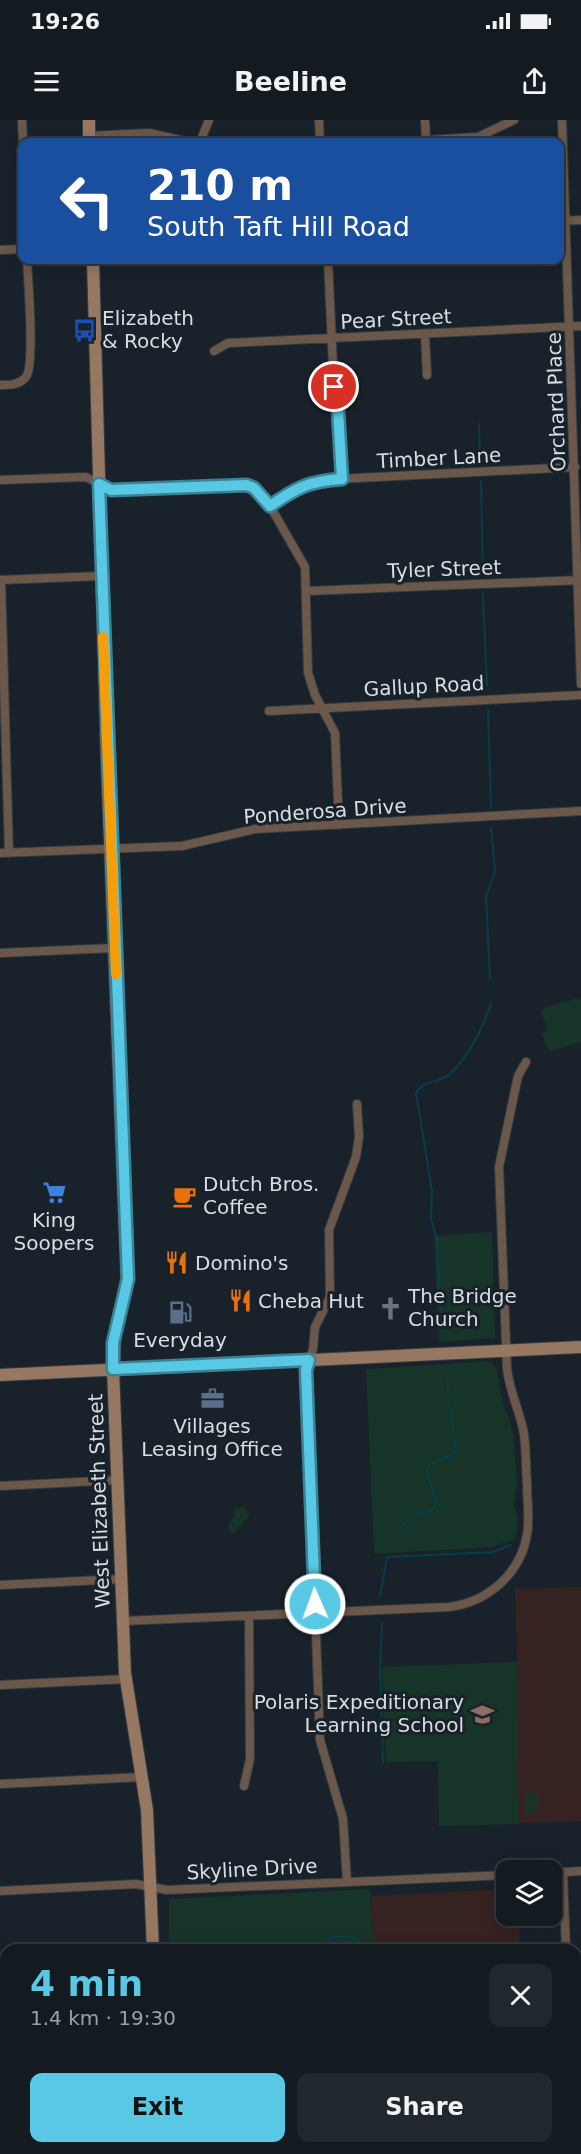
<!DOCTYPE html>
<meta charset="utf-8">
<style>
:root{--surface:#131a20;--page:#20272d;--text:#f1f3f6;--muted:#9da1a5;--line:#32383e;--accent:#59c8e4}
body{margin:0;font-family:"DejaVu Sans",sans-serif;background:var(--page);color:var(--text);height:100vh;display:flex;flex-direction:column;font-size:22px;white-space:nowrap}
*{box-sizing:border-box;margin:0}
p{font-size:20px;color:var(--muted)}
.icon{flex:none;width:33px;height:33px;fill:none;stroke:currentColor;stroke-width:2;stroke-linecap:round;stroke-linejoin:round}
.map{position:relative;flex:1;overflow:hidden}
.panel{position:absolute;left:0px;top:1824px;width:582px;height:210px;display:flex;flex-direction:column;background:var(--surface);border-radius:18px 18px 0 0;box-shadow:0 3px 15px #0003,0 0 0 2px var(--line)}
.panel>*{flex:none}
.banner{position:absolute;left:18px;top:18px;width:546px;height:126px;border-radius:12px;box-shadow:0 3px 15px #0003,0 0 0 2px var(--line);background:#1a4fa0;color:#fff;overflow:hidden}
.fabs{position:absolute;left:496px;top:1740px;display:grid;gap:12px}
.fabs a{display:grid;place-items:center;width:66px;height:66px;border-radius:12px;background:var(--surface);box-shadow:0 3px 15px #0003,0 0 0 2px var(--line);font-size:30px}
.pin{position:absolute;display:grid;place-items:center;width:51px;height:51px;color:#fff;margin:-26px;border:3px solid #fff;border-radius:50%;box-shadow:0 2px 6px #0007}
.me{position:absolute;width:66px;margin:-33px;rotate:358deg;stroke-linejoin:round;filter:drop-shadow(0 0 4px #0008)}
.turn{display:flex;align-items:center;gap:21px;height:126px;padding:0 30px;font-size:27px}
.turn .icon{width:78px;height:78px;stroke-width:2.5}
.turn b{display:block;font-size:42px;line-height:51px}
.round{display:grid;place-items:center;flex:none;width:63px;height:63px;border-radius:12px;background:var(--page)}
.head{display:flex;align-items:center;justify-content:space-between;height:102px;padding:0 30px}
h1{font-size:36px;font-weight:700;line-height:45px;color:var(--accent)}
.cta{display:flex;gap:12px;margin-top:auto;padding:12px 30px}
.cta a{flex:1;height:69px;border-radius:12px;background:var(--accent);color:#111;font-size:24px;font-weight:700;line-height:69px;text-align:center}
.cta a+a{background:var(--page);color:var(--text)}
.status{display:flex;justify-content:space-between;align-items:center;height:42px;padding:0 30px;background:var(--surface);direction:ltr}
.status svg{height:16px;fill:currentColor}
header{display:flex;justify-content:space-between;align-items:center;height:78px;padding:0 30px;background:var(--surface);font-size:27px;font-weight:700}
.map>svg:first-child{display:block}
</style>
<div class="status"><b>19:26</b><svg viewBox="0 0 49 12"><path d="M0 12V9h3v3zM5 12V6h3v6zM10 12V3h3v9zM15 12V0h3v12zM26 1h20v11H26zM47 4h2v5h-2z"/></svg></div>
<header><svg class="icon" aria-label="menu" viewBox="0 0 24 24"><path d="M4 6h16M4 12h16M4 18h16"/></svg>Beeline<svg class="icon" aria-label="share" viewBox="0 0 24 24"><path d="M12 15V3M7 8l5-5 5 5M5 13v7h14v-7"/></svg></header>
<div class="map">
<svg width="581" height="2034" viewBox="0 0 581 2034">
<rect width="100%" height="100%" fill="#19222a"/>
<path fill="#352221" d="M581 1467V1701L439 1706 438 1641 386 1642 382 1547 517 1542 515 1469Z
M507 1769V1796H519L520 1830H382L374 1826 371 1776Z
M396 2028H528V2034H397Z"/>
<path fill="#163427" d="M578 878 581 880V922L551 931 547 928 542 914 547 909 541 893 543 888Z
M492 1112 495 1218 439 1222 434 1116Z
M490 1241 497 1249 502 1280 513 1311 517 1362 514 1383 518 1404 515 1419 493 1427 374 1434 366 1249Z
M243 1387 250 1395 233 1414 229 1411V1402L234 1398 235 1389Z
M517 1542 518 1642H516L519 1704 439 1706 438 1641 386 1642 382 1547Z
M526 1673H538V1693L526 1694Z
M370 1769 374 1826 382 1830H169V1779Z"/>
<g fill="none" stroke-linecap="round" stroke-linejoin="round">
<path stroke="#083d4c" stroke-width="2" d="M479 304 480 341
M481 361 483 454
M483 473 487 566
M488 590 491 688
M490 859 486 777 495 751 491 707
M442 1217 437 1119 431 1099 432 1071 416 973C423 960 441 963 451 953 469 936 484 906 491 883
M447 1259 448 1270
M401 1407 413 1394 431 1392 436 1383 427 1352 430 1344 450 1336 456 1330 449 1283
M380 1477 387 1437 493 1432 511 1425
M382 1503 380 1547 383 1642
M319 1830 326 1820C342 1812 357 1817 368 1830
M0 1943 6 1942
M381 2028V2034"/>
<defs>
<path id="street" d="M22 0 23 22
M319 0 320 22
M425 0 426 21
M562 0 581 564
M89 16 149 13 189 22
M200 22 209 0
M396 22 478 17 514 0
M560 101 581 100
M0 130 22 129
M328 140 334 267 338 290 342 359
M425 214 427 255
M214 231 228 223 581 206
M0 265C10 265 19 265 26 257 35 245 28 159 27 140
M0 360 86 357 111 370 240 365 254 368 270 386 305 447 308 553 315 575 335 613 339 705
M270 386 304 365 318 360 575 347
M0 460 101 456
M1 460 9 733
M308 471 581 460
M269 591 581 575
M0 733 182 726 255 709 581 691
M0 833 114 828
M0 1366 118 1360
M0 1465 122 1459
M123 1501 449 1487C488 1482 520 1454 527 1415 530 1398 527 1381 527 1364 526 1348 526 1330 524 1314 520 1291 509 1271 507 1248L499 1047 518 956 526 942
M0 1565 126 1559
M0 1664 142 1657
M244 1666 250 1639 249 1496
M563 1752 566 1830
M552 1753 581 1751
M347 1762 343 1699 320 1620 306 1250 313 1229 315 1207 330 1177 329 1110 356 1037 359 1017 357 984
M0 1771 136 1764 167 1770 507 1755
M576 2028 580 2034"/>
<path id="secondary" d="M89 0V22
M93 140 107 643 127 1159 115 1215 113 1249 125 1553 147 1690 153 1830
M0 1255 581 1227
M160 2028V2034"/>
</defs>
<use href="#street" stroke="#343c44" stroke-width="10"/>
<use href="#secondary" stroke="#343c44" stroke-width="14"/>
<use href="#street" stroke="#6b584b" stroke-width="8"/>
<use href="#secondary" stroke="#967762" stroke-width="12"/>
</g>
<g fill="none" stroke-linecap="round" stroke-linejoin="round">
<defs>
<path id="route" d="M315 1484 306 1250 309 1240 113 1249V1223L128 1159 99 364 111 370 247 365 254 368 270 386C296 368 309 361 342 359L338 290 334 267"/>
</defs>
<use href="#route" stroke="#3a8294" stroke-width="15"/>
<use href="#route" stroke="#59c8e4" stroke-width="10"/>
<path stroke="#f59e0b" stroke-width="10" d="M103 517 116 854"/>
</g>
<defs>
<symbol id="bus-bare" viewBox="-9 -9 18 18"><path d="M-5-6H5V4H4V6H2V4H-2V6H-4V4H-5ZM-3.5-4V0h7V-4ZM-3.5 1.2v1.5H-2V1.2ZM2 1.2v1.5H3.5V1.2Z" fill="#1a4fb4" stroke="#19222a" stroke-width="2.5" paint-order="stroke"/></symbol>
<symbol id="supermarket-bare" viewBox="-9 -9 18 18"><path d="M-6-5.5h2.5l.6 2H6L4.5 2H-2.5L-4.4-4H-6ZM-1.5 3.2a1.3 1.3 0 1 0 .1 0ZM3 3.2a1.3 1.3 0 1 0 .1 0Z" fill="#3f7fe0" stroke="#19222a" stroke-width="2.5" paint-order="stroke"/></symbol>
<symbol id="cafe-bare" viewBox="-9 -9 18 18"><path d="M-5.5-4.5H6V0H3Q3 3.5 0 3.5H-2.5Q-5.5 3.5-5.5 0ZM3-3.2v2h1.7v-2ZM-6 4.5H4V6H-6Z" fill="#e8710a" stroke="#19222a" stroke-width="2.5" paint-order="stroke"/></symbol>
<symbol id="restaurant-bare" viewBox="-9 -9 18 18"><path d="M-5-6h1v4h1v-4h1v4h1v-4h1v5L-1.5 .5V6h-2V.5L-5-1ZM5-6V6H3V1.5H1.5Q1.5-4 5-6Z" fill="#e8710a" stroke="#19222a" stroke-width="2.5" paint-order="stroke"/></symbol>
<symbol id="church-bare" viewBox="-9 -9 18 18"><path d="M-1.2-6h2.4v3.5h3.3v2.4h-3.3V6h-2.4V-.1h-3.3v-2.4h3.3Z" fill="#6b7280" stroke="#19222a" stroke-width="2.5" paint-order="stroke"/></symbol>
<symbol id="fuel-bare" viewBox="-9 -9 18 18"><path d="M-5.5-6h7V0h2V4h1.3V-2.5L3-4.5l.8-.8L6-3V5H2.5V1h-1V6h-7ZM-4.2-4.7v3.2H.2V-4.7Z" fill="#5c6f8a" stroke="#19222a" stroke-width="2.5" paint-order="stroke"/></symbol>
<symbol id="office-bare" viewBox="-9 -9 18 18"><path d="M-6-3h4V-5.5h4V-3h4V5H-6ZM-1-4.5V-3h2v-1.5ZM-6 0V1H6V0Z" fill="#5c6f8a" stroke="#19222a" stroke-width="2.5" paint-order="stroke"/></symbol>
<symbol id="school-bare" viewBox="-9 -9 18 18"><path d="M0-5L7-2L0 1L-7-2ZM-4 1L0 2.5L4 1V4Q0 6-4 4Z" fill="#8d6e63" stroke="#19222a" stroke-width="2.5" paint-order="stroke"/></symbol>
</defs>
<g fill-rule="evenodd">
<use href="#bus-bare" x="68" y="194" width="33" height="33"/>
<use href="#supermarket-bare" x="38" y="1056" width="33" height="33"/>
<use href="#cafe-bare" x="168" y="1060" width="33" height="33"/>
<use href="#restaurant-bare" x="160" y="1126" width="33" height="33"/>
<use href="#restaurant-bare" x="224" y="1164" width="33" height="33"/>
<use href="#church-bare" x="374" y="1172" width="33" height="33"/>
<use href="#fuel-bare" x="164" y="1176" width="33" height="33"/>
<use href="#office-bare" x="196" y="1262" width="33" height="33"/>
<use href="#school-bare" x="466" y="1578" width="33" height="33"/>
</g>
<g text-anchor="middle" stroke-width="6" stroke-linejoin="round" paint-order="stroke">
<g font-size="20" fill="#d8dee3" stroke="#19222a" text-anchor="start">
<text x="102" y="205">Elizabeth<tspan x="102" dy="23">&amp; Rocky</tspan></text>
<text x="203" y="1071">Dutch Bros.<tspan x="203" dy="23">Coffee</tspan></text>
<text x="54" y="1107" text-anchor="middle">King<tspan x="54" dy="23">Soopers</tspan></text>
<text x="195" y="1150">Domino's</text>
<text x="408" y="1183">The Bridge<tspan x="408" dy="23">Church</tspan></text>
<text x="258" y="1188">Cheba Hut</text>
<text x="180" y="1227" text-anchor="middle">Everyday</text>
<text x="212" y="1313" text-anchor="middle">Villages<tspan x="212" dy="23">Leasing Office</tspan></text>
<text x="464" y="1589" text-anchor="end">Polaris Expeditionary<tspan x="464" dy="23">Learning School</tspan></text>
</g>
<g font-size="20" fill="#d8dee3" stroke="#19222a">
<text transform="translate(396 199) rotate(-3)" y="7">Pear Street</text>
<text transform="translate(556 282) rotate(-92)" y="7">Orchard Place</text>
<text transform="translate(439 338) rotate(-3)" y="7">Timber Lane</text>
<text transform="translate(444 449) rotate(-2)" y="7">Tyler Street</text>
<text transform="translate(424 566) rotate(-3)" y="7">Gallup Road</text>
<text transform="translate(325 691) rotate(-4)" y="7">Ponderosa Drive</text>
<text transform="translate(99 1381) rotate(-92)" y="7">West Elizabeth Street</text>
<text transform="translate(252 1749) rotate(-3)" y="7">Skyline Drive</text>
</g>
</g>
</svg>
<div class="fabs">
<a><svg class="icon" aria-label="layers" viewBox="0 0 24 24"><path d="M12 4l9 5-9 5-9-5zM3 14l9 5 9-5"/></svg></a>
</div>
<div class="pin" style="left:334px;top:267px;background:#d93025"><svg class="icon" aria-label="arrive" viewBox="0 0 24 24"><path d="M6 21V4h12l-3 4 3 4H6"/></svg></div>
<svg class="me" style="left:315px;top:1484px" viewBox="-20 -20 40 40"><circle r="17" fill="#59c8e4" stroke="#fff" stroke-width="3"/><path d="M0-11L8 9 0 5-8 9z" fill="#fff"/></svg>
<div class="banner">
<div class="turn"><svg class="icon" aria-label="left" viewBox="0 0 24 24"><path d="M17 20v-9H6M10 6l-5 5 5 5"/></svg><div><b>210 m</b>South Taft Hill Road</div></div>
</div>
<section class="panel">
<div class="head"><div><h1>4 min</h1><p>1.4 km · 19:30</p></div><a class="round"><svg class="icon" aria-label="close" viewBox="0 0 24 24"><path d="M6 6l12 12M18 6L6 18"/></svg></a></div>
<div class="cta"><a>Exit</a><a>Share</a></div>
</section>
</div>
